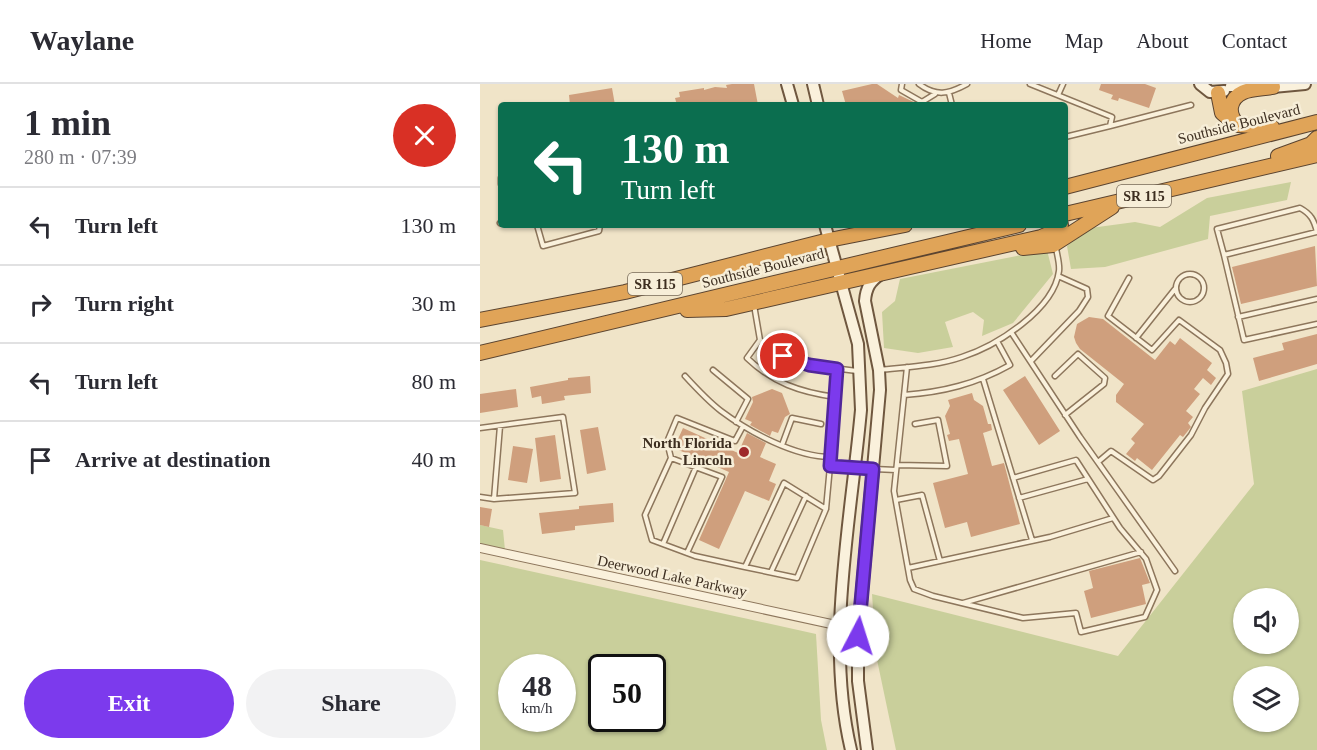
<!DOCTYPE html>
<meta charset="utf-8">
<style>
:root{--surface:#fff;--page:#f2f2f3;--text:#2b2b33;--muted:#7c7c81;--line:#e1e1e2;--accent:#7c3aed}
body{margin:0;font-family:Georgia,serif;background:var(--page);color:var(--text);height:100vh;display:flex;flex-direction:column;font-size:22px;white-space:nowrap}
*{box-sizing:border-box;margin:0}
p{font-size:20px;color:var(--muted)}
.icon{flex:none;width:33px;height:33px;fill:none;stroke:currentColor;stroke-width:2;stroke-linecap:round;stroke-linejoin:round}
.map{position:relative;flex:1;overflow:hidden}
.side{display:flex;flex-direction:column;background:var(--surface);width:480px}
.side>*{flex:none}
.hud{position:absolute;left:18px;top:18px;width:570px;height:126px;border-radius:6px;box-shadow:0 2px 4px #0004;background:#0b6e4f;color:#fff;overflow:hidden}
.controls{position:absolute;left:753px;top:504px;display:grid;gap:12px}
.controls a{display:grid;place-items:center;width:66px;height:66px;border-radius:50%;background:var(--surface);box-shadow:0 2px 4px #0004;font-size:30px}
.speed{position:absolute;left:18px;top:570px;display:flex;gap:12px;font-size:30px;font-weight:700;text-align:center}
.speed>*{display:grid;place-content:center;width:78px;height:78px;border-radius:50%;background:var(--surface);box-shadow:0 2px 4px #0004;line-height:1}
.speed small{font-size:15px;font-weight:400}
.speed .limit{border:3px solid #111;border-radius:9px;background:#fff;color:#111}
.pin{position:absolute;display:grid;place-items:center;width:51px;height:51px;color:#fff;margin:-26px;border:3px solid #fff;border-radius:50%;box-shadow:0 2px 6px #0007}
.me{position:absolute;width:66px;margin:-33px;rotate:5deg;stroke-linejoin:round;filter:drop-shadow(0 0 4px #0008)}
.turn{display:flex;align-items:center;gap:21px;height:126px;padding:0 24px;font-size:27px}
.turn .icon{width:78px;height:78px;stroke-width:2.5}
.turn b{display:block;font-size:42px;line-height:51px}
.round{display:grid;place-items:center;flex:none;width:63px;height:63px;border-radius:32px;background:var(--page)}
.summary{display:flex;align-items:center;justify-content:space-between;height:102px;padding:0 24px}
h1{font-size:36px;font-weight:600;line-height:45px}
.primary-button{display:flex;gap:12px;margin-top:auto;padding:12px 24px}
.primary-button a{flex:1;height:69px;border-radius:36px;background:var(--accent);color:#fff;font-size:24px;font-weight:600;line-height:69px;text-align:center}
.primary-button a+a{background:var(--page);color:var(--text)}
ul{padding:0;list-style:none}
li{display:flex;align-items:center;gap:18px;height:78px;padding:0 24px;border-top:2px solid var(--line)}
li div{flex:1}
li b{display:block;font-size:22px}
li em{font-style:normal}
header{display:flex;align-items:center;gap:36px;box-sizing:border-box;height:84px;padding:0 30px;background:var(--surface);border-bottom:2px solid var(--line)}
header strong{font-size:28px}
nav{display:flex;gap:33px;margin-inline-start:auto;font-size:21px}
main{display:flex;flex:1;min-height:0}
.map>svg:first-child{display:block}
</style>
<header>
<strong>Waylane</strong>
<nav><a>Home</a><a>Map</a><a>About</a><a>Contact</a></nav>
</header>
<main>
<section class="side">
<div class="summary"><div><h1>1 min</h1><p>280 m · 07:39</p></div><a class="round" style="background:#d93025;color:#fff"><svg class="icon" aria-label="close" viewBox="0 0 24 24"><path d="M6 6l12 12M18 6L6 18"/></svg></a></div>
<ul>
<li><svg class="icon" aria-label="left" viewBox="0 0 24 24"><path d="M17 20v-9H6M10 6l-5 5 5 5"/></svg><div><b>Turn left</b></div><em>130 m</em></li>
<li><svg class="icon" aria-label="right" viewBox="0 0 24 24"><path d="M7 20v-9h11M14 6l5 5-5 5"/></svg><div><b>Turn right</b></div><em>30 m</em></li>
<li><svg class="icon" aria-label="left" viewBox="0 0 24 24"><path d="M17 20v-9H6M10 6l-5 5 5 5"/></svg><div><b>Turn left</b></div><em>80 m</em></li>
<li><svg class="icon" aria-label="arrive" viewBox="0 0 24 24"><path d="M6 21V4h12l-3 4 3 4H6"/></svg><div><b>Arrive at destination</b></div><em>40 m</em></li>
</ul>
<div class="primary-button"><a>Exit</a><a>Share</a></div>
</section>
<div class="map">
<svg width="837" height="666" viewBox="0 0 837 666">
<rect width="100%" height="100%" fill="#f0e4c8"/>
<path fill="#c9cf9b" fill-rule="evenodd" d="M811 98 807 116 730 132 728 155 625 183 591 185 587 162 603 145 655 138 680 143 727 114Z
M567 166 573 190 533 239 502 252 504 236 493 228 465 238 473 263 438 269 404 264 402 228 415 217 420 195Z
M837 285V666H416L396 571 392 510 638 572 774 400 762 307ZM808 514V560H764V514ZM808 592V638H764V592Z
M0 441 23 446 25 466 0 461Z
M0 476 336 550 341 636 347 666H0ZM32 584H82V634H32ZM122 584H172V634H122Z"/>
<path fill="#cf9f7d" d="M252 0H274L278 21H197L195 14 200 13 199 8 224 4V6L235 3 247 4 246 1Z
M392 0H397L418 14 419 11 438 20 396 21 392 19 382 21H366L362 7Z
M621 0H665L676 4 669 24 639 14 638 17 631 15 633 11 619 6Z
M132 4 135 21H90L89 11Z
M835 162 837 202 761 220 752 183Z
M609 233 623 235 675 276 690 257 695 261 700 254 732 279 727 286 736 294 731 301 723 294 714 305 720 310 706 327 713 333 708 339 711 343 703 353 700 351 672 386 657 374 655 377 646 370 655 359 651 355 664 340 636 318V311L644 300 600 265 596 259 594 253 597 240Z
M837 250V280L779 297 773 274 804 266 802 259Z
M110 292 111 309 84 312 85 316 62 320 61 312 52 314 50 303 88 296V294Z
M545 292 580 347 559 361 523 306Z
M36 305 38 323 0 329V310Z
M292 305 302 309 310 330 305 333 298 349 292 347 290 352 270 341 272 338 265 335 273 318 272 313Z
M492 309 494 316 503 322 508 340H511L512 346 503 349 512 382 524 379 540 440 491 453 487 438 465 444 453 399 488 390 479 355 469 357 467 351 470 350 465 332 470 322 468 316Z
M118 343 126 386 107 390 100 346Z
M203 344 258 369 267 349 286 359 280 373 296 380 289 397 296 400 289 417 265 407 239 465 219 456 249 388 194 364Z
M75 351 81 395 60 398 55 354Z
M33 362 53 365 47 399 28 396Z
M133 419 134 438 95 442V446L62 450 59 429 99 425V422Z
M0 423 12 425 9 443 0 441Z
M660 474 670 499 662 501 666 520 611 534 604 507 613 504 609 487Z"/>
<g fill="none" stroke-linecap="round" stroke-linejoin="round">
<defs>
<path id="lane" d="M422 0 421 6 442 18 455 10
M439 0C456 13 469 10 487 0
M550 0 632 33 630 42 585 53
M469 9 472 21
M578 11 583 0
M630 42 711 21
M21 94V100
M820 124C831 130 834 136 837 148L744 171 737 145Z
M20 139 21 138
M57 141 63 162 119 147 120 141
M744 171 764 256 837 240
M696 204a14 14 0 1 1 28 0a14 14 0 1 1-28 0Z
M274 221 280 256 267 274C293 299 320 308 355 313L350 382
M758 233 837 215
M531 248 600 353 695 487
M656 254 695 205
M280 256 303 272 329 281 377 287
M551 277 599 227 608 213 607 205 578 192
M427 283 414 407 430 496 434 505 453 512 543 534 596 529 601 548 665 533 677 506 666 475 640 444 596 376 533 394
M233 286 268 315 256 338
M400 286C427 283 456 282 482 273 516 262 574 226 579 187 580 180 577 171 576 164
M205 292C216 304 228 317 241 327 269 348 315 373 351 373
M575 292 598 270 625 294 624 300 585 331
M503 295 552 456
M424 311C463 308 496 300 530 281L517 257
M355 313 357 285
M0 344 83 333 95 409 14 415 0 413
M302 361 312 334 341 340
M191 374 187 358 197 334 255 357 263 342
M618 378 631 367 673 396 679 392 711 351 725 324 748 290 746 279 740 266 699 236 672 266 628 232 649 194
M417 381 467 382 458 336 435 340
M394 385 416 386
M539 414 608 395
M14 415 20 342
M416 416 442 411 460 477
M346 425 304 399 265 483 317 494 346 425 350 382 374 384
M183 460 216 383
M207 469 242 393 191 374 165 431 172 456 215 472 265 483
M428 484 570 453 633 434
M291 488 326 412
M483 519 661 468"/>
<path id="street" d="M0 464 379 546"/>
<path id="secondary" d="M307 0 313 21
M333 0 338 21
M720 0 730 8 744 7
M751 2 793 3 825 0
M345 141 378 260 381 326C371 436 345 557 371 666
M387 666 378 597V552L400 306 399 286 385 217C386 204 390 197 401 190"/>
<path id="highway" d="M738 9 742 29 755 40
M792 43 758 41C753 36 750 30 751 23 755 3 778 6 793 3
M798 72 831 60 837 54
M585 103 837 38
M585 130 837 71
M543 164 573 161 632 123
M207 226 246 225 561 153 575 147 581 141
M0 236 145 208 349 156 425 141
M0 269 539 141"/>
</defs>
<use href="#lane" stroke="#8d765c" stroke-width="7"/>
<use href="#street" stroke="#8d765c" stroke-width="10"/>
<use href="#secondary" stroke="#6f573f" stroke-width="14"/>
<use href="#highway" stroke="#5b4430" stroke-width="16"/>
<use href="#lane" stroke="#faf1dc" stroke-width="4"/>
<use href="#street" stroke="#faf1dc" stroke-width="8"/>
<use href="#secondary" stroke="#faf1dc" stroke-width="10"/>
<use href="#highway" stroke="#e0a458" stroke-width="14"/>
</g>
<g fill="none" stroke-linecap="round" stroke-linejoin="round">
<defs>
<path id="route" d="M303 272 329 281 357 285 350 382 393 385 378 552"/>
</defs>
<use href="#route" stroke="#51269a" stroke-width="15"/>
<use href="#route" stroke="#7c3aed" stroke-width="10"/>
</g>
<circle fill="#9e2a2b" stroke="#f7eed8" stroke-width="2" cx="264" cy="368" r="6"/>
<g text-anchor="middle" stroke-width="5" stroke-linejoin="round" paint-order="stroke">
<g fill="#f7eed8" stroke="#756857" stroke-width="1.5">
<rect x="637" y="101" width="54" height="22" rx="4.5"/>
<rect x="148" y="189" width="54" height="22" rx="4.5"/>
</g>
<g font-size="14" font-weight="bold" fill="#3d2e20">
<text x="664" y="117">SR 115</text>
<text x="175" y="205">SR 115</text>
</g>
<g font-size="15" fill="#3d2e20" stroke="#f7eed8">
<text transform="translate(759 40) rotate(-14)" y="5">Southside Boulevard</text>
<text transform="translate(283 184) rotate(-14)" y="5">Southside Boulevard</text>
<text transform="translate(192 492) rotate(12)" y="5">Deerwood Lake Parkway</text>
</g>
<g font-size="15" font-weight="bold" fill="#3d2e20" stroke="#f7eed8" text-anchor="end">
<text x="252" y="364">North Florida<tspan x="252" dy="17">Lincoln</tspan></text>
</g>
</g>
</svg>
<div class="controls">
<a><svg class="icon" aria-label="sound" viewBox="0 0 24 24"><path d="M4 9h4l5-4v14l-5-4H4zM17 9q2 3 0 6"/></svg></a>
<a><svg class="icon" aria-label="layers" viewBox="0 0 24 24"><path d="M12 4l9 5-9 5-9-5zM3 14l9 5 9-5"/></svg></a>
</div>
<div class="speed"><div>48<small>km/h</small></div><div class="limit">50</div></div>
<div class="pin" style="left:303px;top:272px;background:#d93025"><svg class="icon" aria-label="arrive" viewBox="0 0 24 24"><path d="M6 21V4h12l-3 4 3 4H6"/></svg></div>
<svg class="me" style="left:378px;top:552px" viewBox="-20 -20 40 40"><circle r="19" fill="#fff"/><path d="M0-13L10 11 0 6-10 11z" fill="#7c3aed"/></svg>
<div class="hud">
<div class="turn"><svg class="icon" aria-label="left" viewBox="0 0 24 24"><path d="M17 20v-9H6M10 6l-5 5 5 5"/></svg><div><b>130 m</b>Turn left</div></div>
</div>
</div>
</main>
